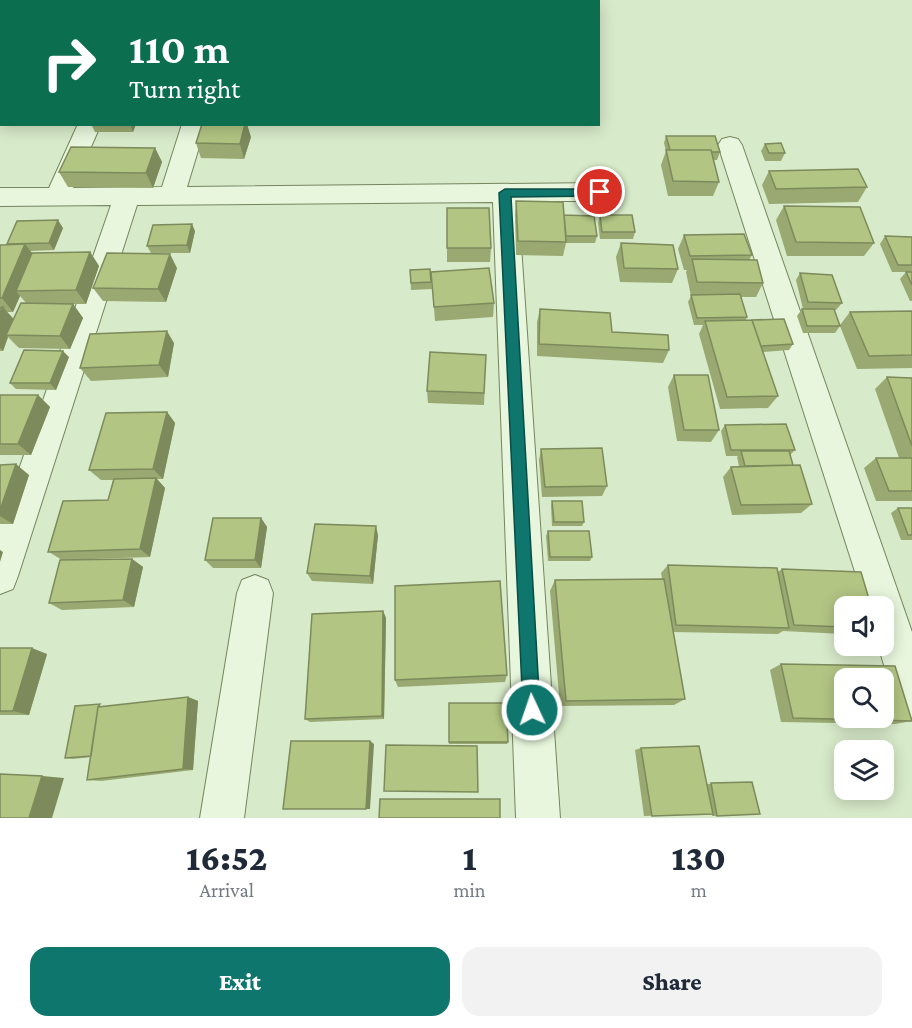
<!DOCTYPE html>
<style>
:root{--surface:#fff;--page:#f2f2f3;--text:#1f2937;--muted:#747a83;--accent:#0f766e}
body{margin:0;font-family:"Crimson Pro",serif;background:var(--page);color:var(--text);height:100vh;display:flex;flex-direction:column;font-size:22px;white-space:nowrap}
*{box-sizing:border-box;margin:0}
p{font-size:20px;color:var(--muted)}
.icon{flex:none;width:33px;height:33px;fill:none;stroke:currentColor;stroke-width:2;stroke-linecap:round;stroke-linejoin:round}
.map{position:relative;height:818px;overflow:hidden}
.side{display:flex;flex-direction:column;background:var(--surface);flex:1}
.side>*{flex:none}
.hud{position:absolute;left:0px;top:0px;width:600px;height:126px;box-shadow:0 3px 15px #0003;background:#0b6e4f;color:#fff;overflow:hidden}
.controls{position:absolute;left:834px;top:596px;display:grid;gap:12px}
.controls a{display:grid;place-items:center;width:60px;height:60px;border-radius:12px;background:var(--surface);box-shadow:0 3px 15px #0003;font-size:30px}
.pin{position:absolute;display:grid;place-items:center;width:51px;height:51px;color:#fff;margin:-26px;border:3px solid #fff;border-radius:50%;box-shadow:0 2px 6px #0007}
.me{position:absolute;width:66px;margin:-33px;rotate:357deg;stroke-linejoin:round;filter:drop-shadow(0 0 4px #0008)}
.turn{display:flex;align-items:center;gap:21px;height:126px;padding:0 30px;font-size:27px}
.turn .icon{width:78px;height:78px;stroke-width:2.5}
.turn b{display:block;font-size:42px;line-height:51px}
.eta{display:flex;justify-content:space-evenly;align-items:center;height:102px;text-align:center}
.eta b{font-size:36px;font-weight:800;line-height:42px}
.button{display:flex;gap:12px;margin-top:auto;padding:12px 30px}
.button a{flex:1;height:69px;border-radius:18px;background:var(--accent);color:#fff;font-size:24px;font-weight:800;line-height:69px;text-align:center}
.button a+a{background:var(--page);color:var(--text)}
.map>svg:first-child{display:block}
</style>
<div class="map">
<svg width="912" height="818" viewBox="0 0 912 818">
<rect width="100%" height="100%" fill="#d7eac9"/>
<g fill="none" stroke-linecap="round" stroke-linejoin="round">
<path fill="#717b8d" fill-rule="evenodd" d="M233 0 232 2H221Z
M0 37H2V41H0Z"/>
<defs>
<path id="minor" d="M0 93H2L0 109Z
M78 124H101L73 188 162 187 182 124H206L187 187 600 183 609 186 613 192 609 198 600 201H518L560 818H516L493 202 137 205 18 576 13 589 0 594V524L111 205 0 206V188H49Z
M730 137 738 139 742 145 912 632V718L898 712 878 645H884V606H866L718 145 722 139Z
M255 575 268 580 273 593 244 818H200L237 593 242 580Z"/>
</defs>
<use href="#minor" stroke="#76855f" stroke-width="2"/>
<use href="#minor" fill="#e7f6dc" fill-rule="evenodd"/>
</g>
<path fill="#99a971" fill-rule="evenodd" d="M91 124H136L133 132H95Z
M666 136 720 152 717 160H714L719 182 713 196H668L661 165 666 151 664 143Z
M251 137 244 159 201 158 196 143Z
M765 144 785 153 781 161H765L761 151Z
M155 148 162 162 153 188 68 187 59 172Z
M769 171 867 187 858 202 769 204 762 185Z
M516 201 564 215 597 236 595 243H566L563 256 516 255 515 215Z
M784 206 874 243 864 256H787L776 220Z
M447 208 491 248 490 262H447Z
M600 215 635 232 633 239H600L598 223Z
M63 228 54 250 30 251 32 253 90 252 99 266 86 304H66H73L83 318 70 349 19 348 8 337 3 351H0V245H8L7 244ZM20 296 27 304 14 319 7 312H13Z
M195 231 190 253H151L147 246Z
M684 235 752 255 749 260 763 283 756 297H741L747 317 746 320 793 344 789 350 763 352 778 396 768 408 720 409 699 334 703 325H694L688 302 691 296 686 272 687 270H684L678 249Z
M885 236 912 237V301H910L900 279 906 272H892L880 244Z
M621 243 678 269 672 283 620 282 616 257Z
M177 268 166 302 103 301 93 288Z
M430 269 432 289 411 290 410 270Z
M431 272 494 303 493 317 435 321Z
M800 273 842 303 836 310H834L840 325 850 312 912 311V368L857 369 840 326 835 333H803L797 316 802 309H803L796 280Z
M540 309 612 332 669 350 663 363 537 356V322Z
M174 343 168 377 91 381 80 368Z
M486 355 484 405 428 403 427 391Z
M69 357 56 390 16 389 10 383Z
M674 375 719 430 711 442 677 441 668 387Z
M887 377 912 378V501H876L864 468 876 458H899L875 389Z
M0 395H38L50 407 31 455H0Z
M167 412 175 423 163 479H157L165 488 150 557 62 560 49 552 108 500 113 480H101L89 470Z
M725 425 795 450 790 455 793 465 812 504 801 513 732 515 723 477 731 467 739 466 737 457 738 456H726L721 431Z
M541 449 607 486 602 496 542 497 539 460Z
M0 465 29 475 13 524H0Z
M552 501 584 522 582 526H552L551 506Z
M898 508H912V540H901L891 513Z
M261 518 267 527 261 568H213L205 560Z
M548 531 592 557 590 561H548L546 536Z
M378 535 373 584 312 581 307 573Z
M132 559 143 567 134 607 62 610 49 603Z
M668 565 778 572 782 569 844 606V634L783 631 778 634 673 632 685 699 674 705 560 706 550 591 555 580 662 579 661 573Z
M383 611 386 618 384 719 310 722 305 719Z
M0 648 47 654 29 715H0Z
M781 664 912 721 895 724 781 722 770 670Z
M507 675 505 682 398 687 395 680Z
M188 697 198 701 193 770 101 781 87 780 91 757 73 759 65 758 107 706Z
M449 703 508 742 507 744H449Z
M641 748 707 784 752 782 717 816H712V814L644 816 635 750Z"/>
<path fill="#7d8a5c" d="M0 61 2 63V78L0 81Z
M130 124H136L133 132Z
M243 124H247L251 137 244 159 240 144Z
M155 148 162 162 153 188 146 173Z
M58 220 63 228 54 250 49 243Z
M192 224 195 231 190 253 187 245Z
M25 244 36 258 16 291 20 296 13 312 2 298Z
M90 252 99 266 86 304 76 290Z
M170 254 177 268 166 302 158 289Z
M73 304 83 318 70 349 60 336Z
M3 307 15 321 6 335 8 337 3 351 0 348V315Z
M167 331 174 343 168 377 159 365Z
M63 351 69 357 56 390 50 383Z
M38 395 50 407 31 455 18 444Z
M167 412 175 423 163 479 153 469Z
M16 464 29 475 13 524 0 516V510Z
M156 478 165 488 150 557 140 549Z
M261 518 267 527 261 568 255 560Z
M376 526 378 535 373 584 370 576Z
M0 550 3 552 0 562Z
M132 559 143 567 134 607 123 600Z
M383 611 386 618 384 719 382 716Z
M32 648 47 654 29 715 13 711Z
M188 697 198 701 193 770 183 769Z
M370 741 374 744 370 809H366Z
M42 776 64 778 52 818H29Z"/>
<path fill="#b2c583" stroke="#7d8a5c" stroke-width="1.5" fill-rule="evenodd" d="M202 124H245L240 144 196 143Z
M666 136H715L720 152H712L711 150H670Z
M781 143 785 153H769L765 144Z
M71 147 155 148 146 173 59 172Z
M666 150H711L719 182 673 181Z
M858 169 867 187 776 189 769 171Z
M516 201 563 202 566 242 518 241Z
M784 206 860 207 874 243 796 242Z
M447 208H489L491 248H447Z
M564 215 594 216 597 236H566Z
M600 215H632L635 232H602Z
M58 220 49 243 7 244 17 221Z
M192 224 187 245 147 246 153 225Z
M744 234 752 255 690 256 684 235Z
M885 236 912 237V265H898Z
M621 243 673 245 678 269 624 268Z
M25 244 2 298H0V245Z
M90 252 76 290 16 291 32 253Z
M107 253 170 254 158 289 93 288Z
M692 259 757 260 763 283 697 282Z
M489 268 494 303 434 307 431 272Z
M430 269 431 282 411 283 410 270Z
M906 272H912V285Z
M800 273 832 275 842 303 808 302Z
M740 294 747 317 697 318 691 295Z
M21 303 73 304 60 336 6 335Z
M3 307 0 315V308Z
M540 309 610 313 612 332 668 335 669 350 539 344Z
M802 309H834L840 326H807Z
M912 311V355L869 356 850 312Z
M784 319 793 344 761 346 752 320Z
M752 320 778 396 727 397 705 321Z
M167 331 159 365 80 368 90 334Z
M24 350 63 351 50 383H10Z
M430 352 486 355 484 393 427 391Z
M674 375H708L719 430H684Z
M887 377 912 378V446Z
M0 395H38L18 444H0Z
M167 412 153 469 89 470 106 413Z
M786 424 795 450H731L725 425Z
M602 448 607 486 545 487 541 449Z
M741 451H789L793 465 745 466Z
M876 458H912V491H889Z
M16 464 0 510V465Z
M800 465 812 504 741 505 731 467Z
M156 478 140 549 48 552 63 501 108 500 114 479Z
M552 501H582L584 522H554Z
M898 508H912V535H908Z
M213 518H261L255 560H205Z
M315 524 376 526 370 576 307 573Z
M548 531H589L592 557H550Z
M132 559 123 600 49 603 60 560Z
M668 565 777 568 789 628 676 625Z
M782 569 861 572 871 606H844V627L794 625Z
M664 579 685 699 566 701 555 580Z
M500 581 507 675 395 680V586Z
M383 611 382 716 305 719 312 614Z
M0 648H32L13 711H0Z
M781 664 895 666 912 721 793 718ZM844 678H884V717H844Z
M188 697 183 769 87 780 98 707Z
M449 703H506L508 742H449Z
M100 704 98 707 91 756 65 758 75 706Z
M291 741H370L366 809H283Z
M386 745 477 746 478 792 384 791Z
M699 746 713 814 652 816 641 748Z
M0 774 42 776 29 818H0Z
M752 782 760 814 717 816 711 783Z
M380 799H500V818H379Z"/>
<path fill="#0f766e" stroke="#0a4d48" stroke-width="1.5" d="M505 189H600L605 192 600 196 511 197 540 710 538 716 532 719 525 716 523 710 499 193Z"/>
</svg>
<div class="controls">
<a><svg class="icon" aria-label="sound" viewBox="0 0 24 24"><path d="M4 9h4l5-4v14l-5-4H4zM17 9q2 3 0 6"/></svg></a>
<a><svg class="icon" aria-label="search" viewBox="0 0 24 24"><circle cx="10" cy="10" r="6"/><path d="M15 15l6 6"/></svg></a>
<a><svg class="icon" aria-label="layers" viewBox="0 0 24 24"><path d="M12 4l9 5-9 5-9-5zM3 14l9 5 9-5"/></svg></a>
</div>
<div class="pin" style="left:600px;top:192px;background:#d93025"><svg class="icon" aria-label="arrive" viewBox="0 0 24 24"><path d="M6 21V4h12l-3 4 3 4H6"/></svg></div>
<svg class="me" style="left:532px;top:710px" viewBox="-20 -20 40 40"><circle r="17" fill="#0f766e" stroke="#fff" stroke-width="3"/><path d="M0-11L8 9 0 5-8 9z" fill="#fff"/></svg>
<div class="hud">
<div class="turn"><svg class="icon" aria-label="right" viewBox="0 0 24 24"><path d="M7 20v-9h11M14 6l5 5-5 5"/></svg><div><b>110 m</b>Turn right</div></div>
</div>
</div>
<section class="side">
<div class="eta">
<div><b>16:52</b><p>Arrival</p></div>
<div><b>1</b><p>min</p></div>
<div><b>130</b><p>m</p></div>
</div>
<div class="button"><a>Exit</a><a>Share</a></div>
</section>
